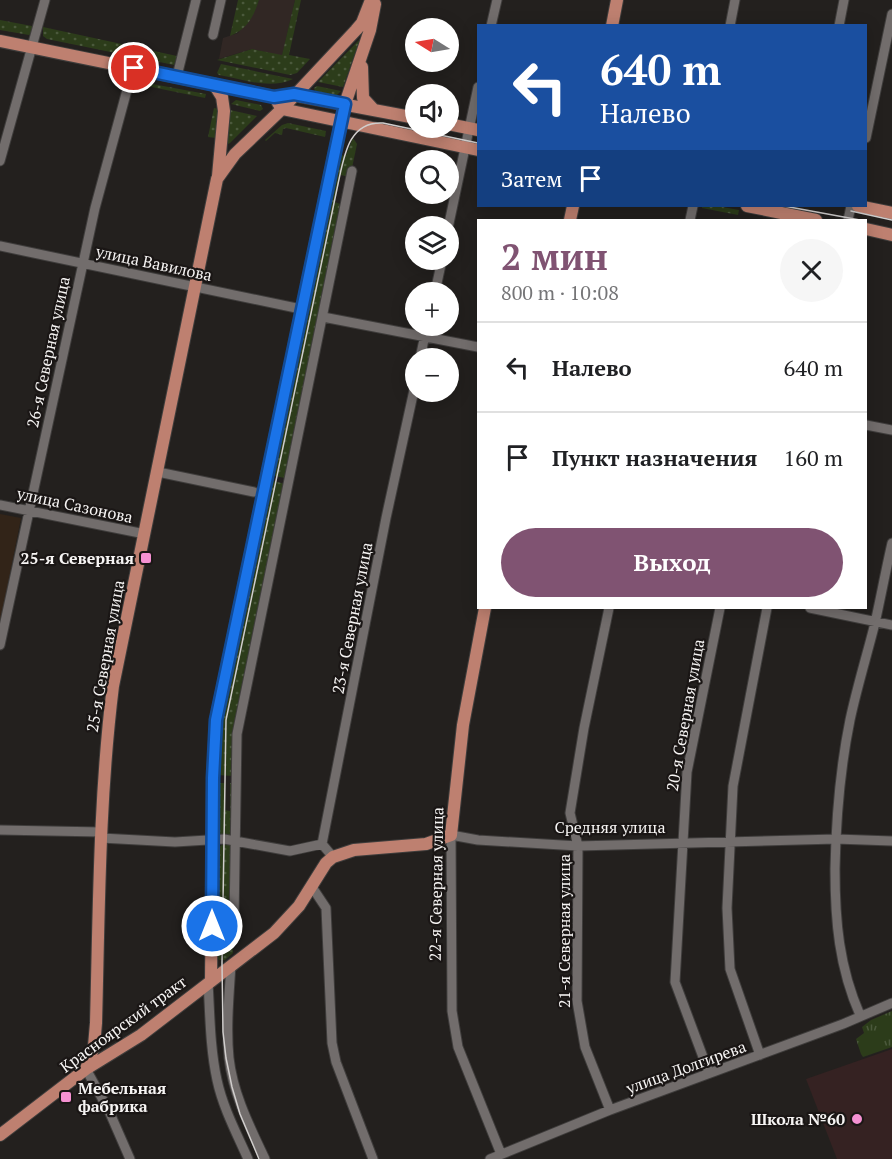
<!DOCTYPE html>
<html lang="ru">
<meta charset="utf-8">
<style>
:root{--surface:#fff;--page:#f6f6f6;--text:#202124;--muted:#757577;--line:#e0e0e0;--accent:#805372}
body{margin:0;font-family:"PT Serif",serif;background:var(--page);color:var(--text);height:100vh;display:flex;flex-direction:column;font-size:22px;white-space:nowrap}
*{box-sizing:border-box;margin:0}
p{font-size:20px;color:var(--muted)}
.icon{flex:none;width:33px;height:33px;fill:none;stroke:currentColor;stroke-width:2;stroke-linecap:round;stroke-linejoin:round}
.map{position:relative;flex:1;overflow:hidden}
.drawer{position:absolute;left:477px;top:219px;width:390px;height:390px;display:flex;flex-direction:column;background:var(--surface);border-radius:0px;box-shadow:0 3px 15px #0003}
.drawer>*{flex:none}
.top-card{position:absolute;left:477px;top:24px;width:390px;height:183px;border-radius:0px;box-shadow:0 3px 15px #0003;background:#1a4fa0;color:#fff;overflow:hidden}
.needle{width:39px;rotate:281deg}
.buttons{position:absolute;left:405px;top:18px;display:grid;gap:12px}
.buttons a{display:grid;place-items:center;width:54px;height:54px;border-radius:50%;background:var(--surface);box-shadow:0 3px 15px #0003;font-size:30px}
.pin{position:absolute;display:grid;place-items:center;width:51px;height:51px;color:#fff;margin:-26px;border:3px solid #fff;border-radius:50%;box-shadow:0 2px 6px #0007}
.me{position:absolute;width:66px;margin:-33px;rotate:0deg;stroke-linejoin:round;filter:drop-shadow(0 0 4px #0008)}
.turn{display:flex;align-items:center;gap:21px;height:126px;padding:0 24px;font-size:27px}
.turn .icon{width:78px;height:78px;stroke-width:2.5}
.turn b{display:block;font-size:42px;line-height:51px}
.then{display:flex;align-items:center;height:57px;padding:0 24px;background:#0003;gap:12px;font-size:22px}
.round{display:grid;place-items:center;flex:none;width:63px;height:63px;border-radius:32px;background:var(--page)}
.headline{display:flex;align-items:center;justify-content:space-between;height:102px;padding:0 24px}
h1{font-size:36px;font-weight:600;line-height:45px;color:var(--accent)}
.cta{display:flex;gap:12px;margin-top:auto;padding:12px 24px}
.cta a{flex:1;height:69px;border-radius:36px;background:var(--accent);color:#fff;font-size:24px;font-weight:600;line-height:69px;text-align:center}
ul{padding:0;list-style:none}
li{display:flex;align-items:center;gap:18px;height:90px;padding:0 24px;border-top:2px solid var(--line)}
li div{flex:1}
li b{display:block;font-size:22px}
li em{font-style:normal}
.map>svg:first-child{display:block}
</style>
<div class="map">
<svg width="892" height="1159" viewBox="0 0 892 1159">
<defs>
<pattern id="grass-dots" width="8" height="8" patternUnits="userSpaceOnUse" patternTransform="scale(1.5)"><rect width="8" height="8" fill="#2c3c1a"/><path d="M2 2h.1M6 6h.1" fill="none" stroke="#4b593c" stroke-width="1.8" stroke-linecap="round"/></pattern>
<pattern id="park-tufts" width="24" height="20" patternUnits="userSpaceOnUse" patternTransform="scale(1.5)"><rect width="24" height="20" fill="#2c3c1a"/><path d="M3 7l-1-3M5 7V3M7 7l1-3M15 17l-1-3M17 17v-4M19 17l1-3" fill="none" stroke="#4b593c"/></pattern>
</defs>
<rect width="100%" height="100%" fill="#23201e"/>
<path fill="#312724" d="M259 0H295L282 56 252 49 219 59 223 38 238 33 255 10Z"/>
<path fill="#322418" d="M0 514 21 518 0 624Z"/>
<path fill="#352222" d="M892 1049V1159H837L806 1079Z"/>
<path fill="url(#grass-dots)" d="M238 0H259C254 16 247 30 230 36Z
M295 0H301L289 55 310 59 297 73 290 75 217 60 252 49 282 55Z
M0 20 32 26 35 29 29 35 0 30Z
M43 27 177 56 174 65 47 39 43 36Z
M360 39 343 87 318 82Z
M221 64 293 79C270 90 242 79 219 75L217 73Z
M142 82 206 94 205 98 137 84Z
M317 86 341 91 336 96 315 91 314 88Z
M236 100 261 105 263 109 260 111 231 104Z
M214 108 219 109 216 138 208 137Z
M230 110 257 116 230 143 226 145Z
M288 123 326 131 325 137 286 128 283 129 282 135 275 133 266 141 265 140 282 125Z
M353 138 357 144 352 168 348 167 346 176 340 175 335 202 340 204 285 478 269 475 337 156 346 155Z
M702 206H717L739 210 738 215 702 208Z
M270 480 285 484 234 776 217 775 220 726Z
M217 783H224V810L230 811V783H234L233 832 230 835H221L217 832Z
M227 842 231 844 233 953 225 960H219L217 958V848Z"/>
<path fill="url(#park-tufts)" d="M892 1011V1047L863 1057 861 1054 856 1039 864 1033 862 1027 871 1020Z"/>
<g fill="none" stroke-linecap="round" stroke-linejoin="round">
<defs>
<path id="minor" d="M491 26 497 0
M730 26 735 0
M839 26 844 0
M213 35 221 0
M177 76 196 0
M866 138 892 14
M0 161 45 0
M690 220 693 206
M848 220 851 206
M448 228 478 87
M0 246 301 309
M435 292 442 260
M323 317 478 347
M420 358 427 326
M866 425 892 430
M158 472 254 492
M0 505 145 534
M609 608 584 728 570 813 578 846 577 1001 585 1047 610 1110
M810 608 892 625
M0 645 95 208 133 68
M0 830 101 832
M101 838 175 842 224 839 290 851 322 844
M333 857 322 844 386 518 416 381
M312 887 326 908 332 1043 336 1062 373 1159
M234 921 237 734 352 171
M231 965C229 996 226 1028 229 1058 233 1094 250 1127 265 1159
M208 982C210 1015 210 1048 217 1080 223 1108 237 1134 248 1159
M860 1015C839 967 835 921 835 869 836 819 840 769 850 720 857 687 867 655 875 623 881 596 886 569 892 543
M760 1055 730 969 727 908 733 786 767 608
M86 1069 109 1111 130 1159
M709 1073 675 982 687 772 720 608
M501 1154 458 1047 452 1011 451 835 478 840 578 846 836 839 892 841
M490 1159 610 1110 843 1024 892 1003"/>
<path id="major" d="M612 26 617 0
M0 41 275 97 294 95 416 118
M362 67 363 98 374 110
M214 84 222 97 224 111 218 176
M278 103 282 109 478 150
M448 124 478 130
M747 206 816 220
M858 206 892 213
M570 220 573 206
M866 229 892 235
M211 980 213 778 216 720 345 104 370 30 375 4
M86 1069 94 1046 96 1023C99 911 99 798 113 686L217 179 235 154 282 109 356 30 362 23 371 0
M0 1135 86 1069 141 1035 274 933 299 906 326 863 333 857 354 850 426 844 451 835 463 725 485 608"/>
</defs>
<use href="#minor" stroke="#3f3d3c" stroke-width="11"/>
<use href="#major" stroke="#3f3d3c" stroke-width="14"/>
<use href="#minor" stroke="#726d6c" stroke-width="9"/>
<use href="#major" stroke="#be8070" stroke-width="12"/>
<path stroke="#d1cecd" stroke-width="1.5" d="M784 206 860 220
M851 211 892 220
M259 1159 240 1114 232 1087 226 1058 223 1032 222 963 226 720 338 184C344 157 348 121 383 123L478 143"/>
</g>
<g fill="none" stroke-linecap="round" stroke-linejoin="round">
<defs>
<path id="route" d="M134 68 274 97 294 94 345 104 216 720 213 778 212 926"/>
</defs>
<use href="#route" stroke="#114b97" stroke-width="15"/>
<use href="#route" stroke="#1a73e8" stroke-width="10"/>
</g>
<g fill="#f591d2" stroke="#1a1615" stroke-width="2">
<rect x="140" y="552" width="12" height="12" rx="3"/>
<rect x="60" y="1091" width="12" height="12" rx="3"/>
<circle cx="857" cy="1119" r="6"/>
</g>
<g text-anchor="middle" stroke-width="4.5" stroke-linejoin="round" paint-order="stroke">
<g font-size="16" fill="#f6f4f3" stroke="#1a1615">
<text transform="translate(154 263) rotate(12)" y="6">улица Вавилова</text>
<text transform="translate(48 352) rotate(-78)" y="6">26-я Северная улица</text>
<text transform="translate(75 505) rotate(12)" y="6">улица Сазонова</text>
<text transform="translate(352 618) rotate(-79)" y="6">23-я Северная улица</text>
<text transform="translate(105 656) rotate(-80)" y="6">25-я Северная улица</text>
<text transform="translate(685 715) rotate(-80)" y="6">20-я Северная улица</text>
<text x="610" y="833">Средняя улица</text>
<text transform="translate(436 884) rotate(-89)" y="6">22-я Северная улица</text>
<text transform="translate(564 931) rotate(-90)" y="6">21-я Северная улица</text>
<text transform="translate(123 1024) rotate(-36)" y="6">Красноярский тракт</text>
<text transform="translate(686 1067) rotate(-20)" y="6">улица Долгирева</text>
</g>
<g font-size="16" font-weight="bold" fill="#f6f4f3" stroke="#1a1615" text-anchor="end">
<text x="134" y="564">25-я Северная</text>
<text x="78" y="1094" text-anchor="start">Мебельная<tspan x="78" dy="18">фабрика</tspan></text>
<text x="845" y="1125">Школа №60</text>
</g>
</g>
</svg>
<div class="buttons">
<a><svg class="needle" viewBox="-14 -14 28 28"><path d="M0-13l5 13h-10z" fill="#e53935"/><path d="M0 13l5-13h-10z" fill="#757577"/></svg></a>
<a><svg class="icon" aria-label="sound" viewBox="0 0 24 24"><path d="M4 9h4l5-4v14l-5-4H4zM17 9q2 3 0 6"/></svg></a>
<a><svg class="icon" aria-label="search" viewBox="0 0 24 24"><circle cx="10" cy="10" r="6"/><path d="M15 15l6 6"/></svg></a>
<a><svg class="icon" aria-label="layers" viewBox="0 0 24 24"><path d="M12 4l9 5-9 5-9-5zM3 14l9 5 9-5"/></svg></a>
<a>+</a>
<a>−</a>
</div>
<div class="pin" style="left:134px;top:68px;background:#d93025"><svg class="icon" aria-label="arrive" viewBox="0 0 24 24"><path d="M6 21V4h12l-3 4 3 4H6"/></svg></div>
<svg class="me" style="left:212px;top:926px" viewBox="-20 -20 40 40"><circle r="17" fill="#1a73e8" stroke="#fff" stroke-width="3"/><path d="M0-11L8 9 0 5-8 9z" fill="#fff"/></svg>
<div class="top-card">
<div class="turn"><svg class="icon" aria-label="left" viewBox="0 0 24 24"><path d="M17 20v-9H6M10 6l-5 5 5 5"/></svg><div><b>640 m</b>Налево</div></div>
<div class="then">Затем<svg class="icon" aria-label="arrive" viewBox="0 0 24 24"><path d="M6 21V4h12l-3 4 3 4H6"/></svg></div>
</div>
<section class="drawer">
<div class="headline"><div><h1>2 мин</h1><p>800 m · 10:08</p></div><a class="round"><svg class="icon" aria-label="close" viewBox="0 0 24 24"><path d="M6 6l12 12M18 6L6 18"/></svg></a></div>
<ul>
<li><svg class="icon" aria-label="left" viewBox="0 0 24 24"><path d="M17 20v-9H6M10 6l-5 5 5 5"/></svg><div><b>Налево</b></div><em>640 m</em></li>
<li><svg class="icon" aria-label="arrive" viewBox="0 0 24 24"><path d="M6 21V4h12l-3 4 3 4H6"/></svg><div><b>Пункт назначения</b></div><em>160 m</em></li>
</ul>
<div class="cta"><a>Выход</a></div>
</section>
</div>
